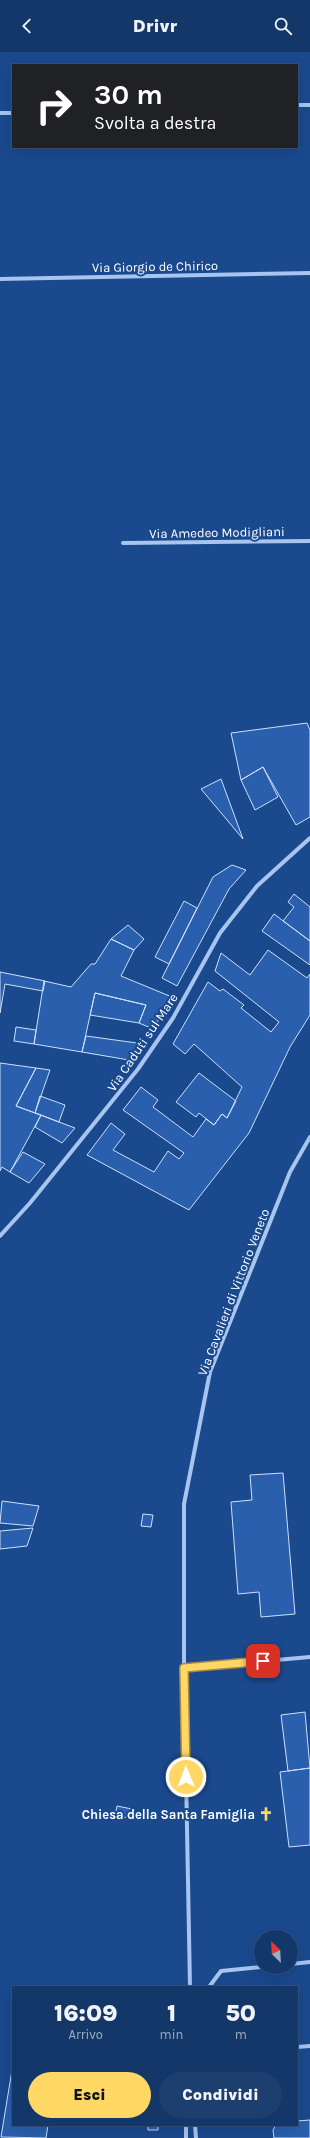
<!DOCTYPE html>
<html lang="it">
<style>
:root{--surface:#14376a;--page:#1d3f70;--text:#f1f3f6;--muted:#9dacc1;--line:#33517e;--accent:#ffd764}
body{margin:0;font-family:Karla,sans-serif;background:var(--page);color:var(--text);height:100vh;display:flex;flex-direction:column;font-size:15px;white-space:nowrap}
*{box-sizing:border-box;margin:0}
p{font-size:13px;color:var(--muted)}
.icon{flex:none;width:22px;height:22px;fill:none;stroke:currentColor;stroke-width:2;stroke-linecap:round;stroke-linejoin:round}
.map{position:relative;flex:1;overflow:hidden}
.side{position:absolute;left:12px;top:1934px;width:286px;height:140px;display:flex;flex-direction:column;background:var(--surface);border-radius:0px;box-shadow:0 4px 16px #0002,0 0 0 1px var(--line)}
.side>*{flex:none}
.top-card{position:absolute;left:12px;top:12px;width:286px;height:84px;border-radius:0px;box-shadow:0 4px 16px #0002,0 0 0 1px var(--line);background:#202124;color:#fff;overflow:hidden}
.needle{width:26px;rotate:336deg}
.buttons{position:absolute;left:254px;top:1878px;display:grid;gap:8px}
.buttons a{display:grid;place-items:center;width:44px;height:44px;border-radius:50%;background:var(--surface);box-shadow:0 4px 16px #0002,0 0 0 1px var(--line);font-size:20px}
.pin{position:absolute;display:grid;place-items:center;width:34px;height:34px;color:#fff;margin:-17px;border-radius:8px;box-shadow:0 2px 6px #0006}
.me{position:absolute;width:44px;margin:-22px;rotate:359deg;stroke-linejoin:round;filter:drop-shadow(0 0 3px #0008)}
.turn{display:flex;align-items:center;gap:14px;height:84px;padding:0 16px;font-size:18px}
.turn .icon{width:52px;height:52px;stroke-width:2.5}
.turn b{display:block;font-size:28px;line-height:34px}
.eta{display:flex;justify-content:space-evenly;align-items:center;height:68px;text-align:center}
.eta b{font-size:24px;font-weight:800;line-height:28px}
.cta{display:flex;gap:8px;margin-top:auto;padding:8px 16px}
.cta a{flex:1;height:46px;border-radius:24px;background:var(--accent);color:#111;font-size:16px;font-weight:800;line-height:46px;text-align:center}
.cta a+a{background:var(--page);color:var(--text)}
header{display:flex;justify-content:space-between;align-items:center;height:52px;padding:0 16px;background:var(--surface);font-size:18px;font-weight:800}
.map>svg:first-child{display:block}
</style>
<header><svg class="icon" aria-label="back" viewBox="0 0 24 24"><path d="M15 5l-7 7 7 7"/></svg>Drivr<svg class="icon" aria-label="search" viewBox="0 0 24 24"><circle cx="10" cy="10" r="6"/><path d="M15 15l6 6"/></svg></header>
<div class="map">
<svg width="310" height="2086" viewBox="0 0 310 2086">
<rect width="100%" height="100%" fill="#1a498e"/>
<path fill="#295fad" stroke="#cde0fa" d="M307 671 310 678V765L296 773 263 715 241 728 231 681Z
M263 715 278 745 255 758 241 728Z
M221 727 243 787 201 737Z
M232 813 246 818 229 837 177 934 162 926 213 825Z
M294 842 310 855V889L283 869 294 855 288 850Z
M184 849 197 856 169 912 155 905Z
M274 862 310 889V913L262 879Z
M128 873 144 887 134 898 111 887Z
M111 887 134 898 121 924 172 945 153 977 139 971 146 953 95 941 82 1000 34 992 44 929 71 935 91 912H95Z
M268 898 307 926 310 922V963L290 995 249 1081 189 1158 87 1103 111 1071 125 1082 113 1098 154 1120 168 1099 179 1107 184 1101 123 1058 141 1035 158 1048 153 1055 193 1085 206 1067 214 1073 222 1062 227 1066 242 1035 194 992 185 1002 173 992 208 930 220 939 223 937 244 953 241 956 271 980 279 970 215 919 221 901 250 923Z
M0 920 45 929 43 939 5 932 0 961Z
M95 941 146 953 139 971 90 963Z
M16 975 36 978 34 992 14 989Z
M86 984 137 991 140 995 129 1008 82 1000Z
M0 1011 36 1016 16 1054 41 1063 10 1120 2 1115 0 1119Z
M36 1016 50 1018 35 1061 16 1054Z
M199 1021 236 1049 227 1066 222 1062 214 1073 199 1061 196 1065 176 1050Z
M40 1044 65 1053 59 1070 35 1061Z
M41 1063 59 1070 75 1076 62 1091 35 1075Z
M23 1100 45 1112 29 1131 10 1120Z
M283 1421 295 1562 261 1565 259 1540 238 1542 231 1450 252 1448 250 1423Z
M2 1449 39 1454 33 1474 0 1471Z
M143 1462 153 1463 151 1475 141 1474Z
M33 1476 27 1494 0 1497V1479Z
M305 1660 310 1716 288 1719 281 1663Z
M310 1716V1793L289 1795 280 1720Z
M117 1754 132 1757 131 1766 115 1764Z
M12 2018 13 2073H48L46 2086 1 2085Z
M310 2068V2086H274L273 2078 276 2073H297V2069Z
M148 2073H158V2078H148Z"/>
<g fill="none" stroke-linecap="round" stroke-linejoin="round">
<path stroke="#a7c5ee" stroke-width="4" d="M297 53H310
M0 61H13
M0 227 310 221
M123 491 310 489
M0 1184 30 1151 138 1017 173 966 220 881 257 834 310 786
M184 1616 310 1605
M291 1912 310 1910
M190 1935 184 1616V1452L210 1320 290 1120 310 1085
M209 1935 221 1919 261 1915
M297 1995 310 1994
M195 2073 196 2086
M186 2086V2073"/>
</g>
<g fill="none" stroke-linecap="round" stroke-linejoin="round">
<defs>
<path id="route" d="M186 1725 184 1616 263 1609"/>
</defs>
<use href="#route" stroke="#a68c41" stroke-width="10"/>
<use href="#route" stroke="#ffd764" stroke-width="7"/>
</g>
<defs>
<symbol id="church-bare" viewBox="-9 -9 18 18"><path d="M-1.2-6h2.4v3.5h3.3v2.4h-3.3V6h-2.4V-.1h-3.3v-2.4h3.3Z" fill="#ffd764" stroke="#1a498e" stroke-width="2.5" paint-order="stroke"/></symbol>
</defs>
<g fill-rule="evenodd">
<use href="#church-bare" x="256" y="1752" width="20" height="20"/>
</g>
<g text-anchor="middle" stroke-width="4" stroke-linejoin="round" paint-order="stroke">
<g font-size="13" fill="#fff" stroke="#1a498e">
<text transform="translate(155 214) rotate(-1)" y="5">Via Giorgio de Chirico</text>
<text transform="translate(217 480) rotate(-1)" y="5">Via Amedeo Modigliani</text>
<text transform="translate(142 990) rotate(-56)" y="5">Via Caduti sul Mare</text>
<text transform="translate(233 1240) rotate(-69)" y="5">Via Cavalieri di Vittorio Veneto</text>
</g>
<g font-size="13" font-weight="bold" fill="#fff" stroke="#1a498e" text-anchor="end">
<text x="255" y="1767">Chiesa della Santa Famiglia</text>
</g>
</g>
</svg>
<div class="buttons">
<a><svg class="needle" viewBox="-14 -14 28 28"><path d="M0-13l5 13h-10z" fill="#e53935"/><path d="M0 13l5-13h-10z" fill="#9dacc1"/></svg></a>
</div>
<div class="pin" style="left:263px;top:1609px;background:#d93025"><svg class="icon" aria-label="arrive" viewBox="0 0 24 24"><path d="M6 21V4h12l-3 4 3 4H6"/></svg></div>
<svg class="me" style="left:186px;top:1725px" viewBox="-20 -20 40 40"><circle r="17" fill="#ffd764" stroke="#fff" stroke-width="3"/><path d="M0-11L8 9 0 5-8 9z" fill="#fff"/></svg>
<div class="top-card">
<div class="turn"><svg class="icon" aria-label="right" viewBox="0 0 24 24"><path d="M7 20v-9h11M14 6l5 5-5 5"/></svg><div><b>30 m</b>Svolta a destra</div></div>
</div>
<section class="side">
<div class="eta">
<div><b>16:09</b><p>Arrivo</p></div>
<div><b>1</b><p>min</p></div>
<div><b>50</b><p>m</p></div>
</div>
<div class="cta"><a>Esci</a><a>Condividi</a></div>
</section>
</div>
